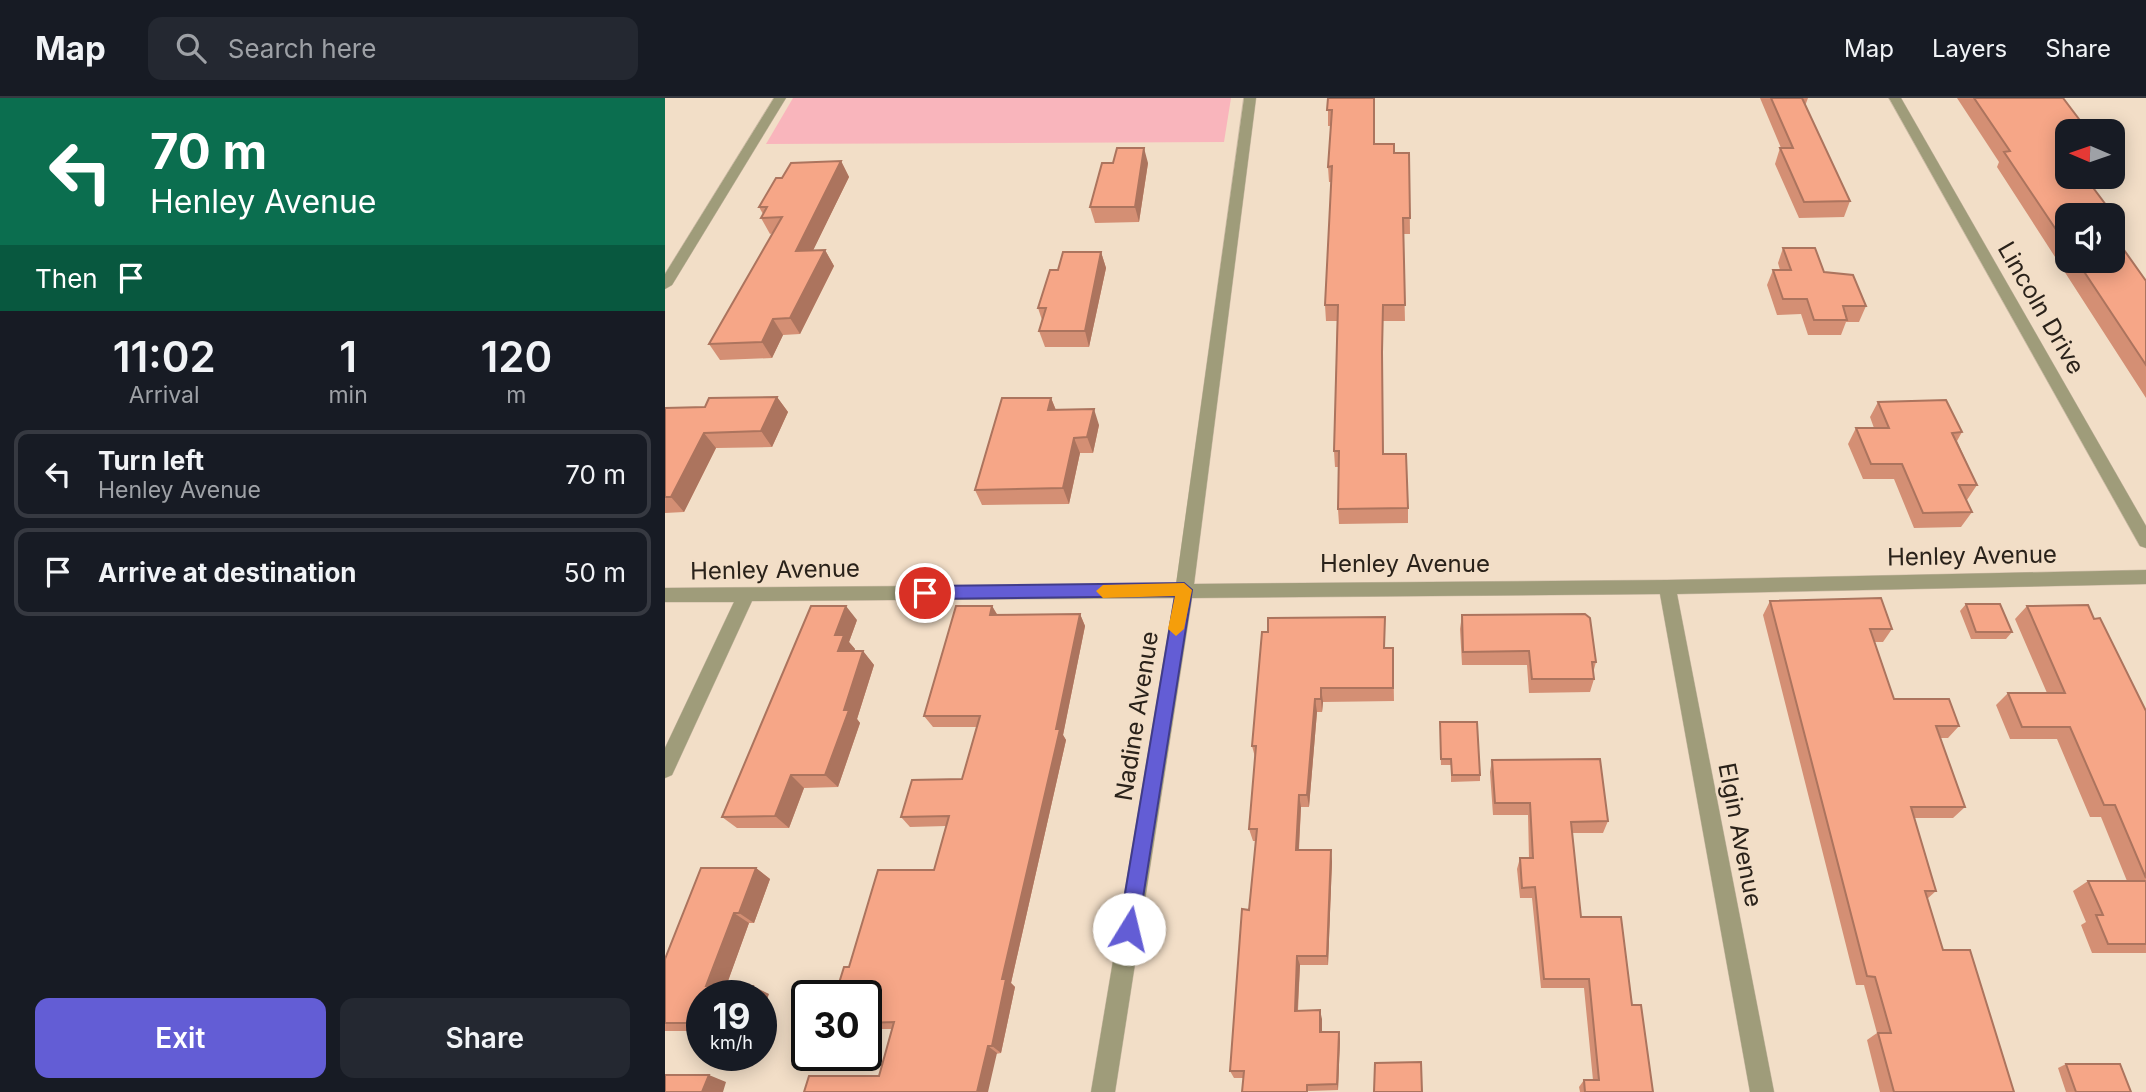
<!DOCTYPE html>
<style>
:root{--surface:#171b24;--page:#242831;--text:#f1f3f6;--muted:#9ea1a6;--line:#363941;--accent:#635dd5}
body{margin:0;font-family:Inter,sans-serif;background:var(--page);color:var(--text);height:100vh;display:flex;flex-direction:column;font-size:26px;white-space:nowrap}
*{box-sizing:border-box;margin:0}
p{font-size:23px;color:var(--muted)}
.icon{flex:none;width:38px;height:38px;fill:none;stroke:currentColor;stroke-width:2;stroke-linecap:round;stroke-linejoin:round}
.map{position:relative;flex:1;overflow:hidden}
.sheet{display:flex;flex-direction:column;background:var(--surface);width:665px}
.sheet>*{flex:none}
.hud{background:#0b6e4f;color:#fff;overflow:hidden}
.needle{width:46px;rotate:272deg}
.fabs{position:absolute;left:1390px;top:21px;display:grid;gap:14px}
.fabs a{display:grid;place-items:center;width:70px;height:70px;border-radius:14px;background:var(--surface);box-shadow:0 4px 18px #0003;font-size:35px}
.speed{position:absolute;left:21px;top:882px;display:flex;gap:14px;font-size:35px;font-weight:700;text-align:center}
.speed>*{display:grid;place-content:center;width:91px;height:91px;border-radius:50%;background:var(--surface);box-shadow:0 4px 18px #0003;line-height:1}
.speed small{font-size:18px;font-weight:400}
.speed .limit{border:4px solid #111;border-radius:10px;background:#fff;color:#111}
.pin{position:absolute;display:grid;place-items:center;width:60px;height:60px;color:#fff;margin:-30px;border:4px solid #fff;border-radius:50%;box-shadow:0 2px 7px #0007}
.me{position:absolute;width:77px;margin:-38px;rotate:9deg;stroke-linejoin:round;filter:drop-shadow(0 0 5px #0008)}
.turn{display:flex;align-items:center;gap:24px;height:147px;padding:0 35px;font-size:32px}
.turn .icon{width:91px;height:91px;stroke-width:2.5}
.turn b{display:block;font-size:49px;line-height:60px}
.then{display:flex;align-items:center;height:66px;padding:0 35px;background:#0003;gap:14px;font-size:26px}
.eta{display:flex;justify-content:space-evenly;align-items:center;height:119px;text-align:center}
.eta b{font-size:42px;font-weight:600;line-height:49px}
.button{display:flex;gap:14px;margin-top:auto;padding:14px 35px}
.button a{flex:1;height:80px;border-radius:14px;background:var(--accent);color:#fff;font-size:28px;font-weight:600;line-height:80px;text-align:center}
.button a+a{background:var(--page);color:var(--text)}
ul{padding:0;list-style:none}
li{display:flex;align-items:center;gap:21px;height:88px;margin:0 14px 10px;padding:0 21px;border:4px solid var(--line);border-radius:14px}
li div{flex:1}
li b{display:block;font-size:26px}
li em{font-style:normal}
header{display:flex;align-items:center;gap:42px;box-sizing:border-box;height:98px;padding:0 35px;background:var(--surface);border-bottom:2px solid var(--line)}
header strong{font-size:33px}
nav{display:flex;gap:38px;margin-inline-start:auto;font-size:24px}
.search{width:490px;height:63px;background:var(--page);display:flex;align-items:center;gap:18px;box-sizing:border-box;padding:0 24px;border-radius:14px;color:var(--muted);font-size:26px}
main{display:flex;flex:1;min-height:0}
.map>svg:first-child{display:block}
</style>
<header>
<strong>Map</strong>
<div class="search"><svg class="icon" aria-label="search" viewBox="0 0 24 24"><circle cx="10" cy="10" r="6"/><path d="M15 15l6 6"/></svg>Search here</div>
<nav><a>Map</a><a>Layers</a><a>Share</a></nav>
</header>
<main>
<section class="sheet">
<div class="hud">
<div class="turn"><svg class="icon" aria-label="left" viewBox="0 0 24 24"><path d="M17 20v-9H6M10 6l-5 5 5 5"/></svg><div><b>70 m</b>Henley Avenue</div></div>
<div class="then">Then<svg class="icon" aria-label="arrive" viewBox="0 0 24 24"><path d="M6 21V4h12l-3 4 3 4H6"/></svg></div>
</div>
<div class="eta">
<div><b>11:02</b><p>Arrival</p></div>
<div><b>1</b><p>min</p></div>
<div><b>120</b><p>m</p></div>
</div>
<ul>
<li><svg class="icon" aria-label="left" viewBox="0 0 24 24"><path d="M17 20v-9H6M10 6l-5 5 5 5"/></svg><div><b>Turn left</b><p>Henley Avenue</p></div><em>70 m</em></li>
<li><svg class="icon" aria-label="arrive" viewBox="0 0 24 24"><path d="M6 21V4h12l-3 4 3 4H6"/></svg><div><b>Arrive at destination</b></div><em>50 m</em></li>
</ul>
<div class="button"><a>Exit</a><a>Share</a></div>
</section>
<div class="map">
<svg width="1481" height="994" viewBox="0 0 1481 994">
<rect width="100%" height="100%" fill="#f2dec7"/>
<path fill="#f9b5bc" d="M128 0H566L559 44 101 46Z"/>
<g fill="none" stroke-linecap="round" stroke-linejoin="round">
<defs>
<path id="street" d="M109 0H121L7 187 0 191V176Z
M579 0H591L529 486 1002 482 1481 472V486L1012 496 1109 994H1085L995 496 527 500 450 994H426L509 500 87 503 7 677 0 680V650L69 504H0V490L511 486Z
M1224 0H1236L1481 428V450L1475 448Z"/>
</defs>
<use href="#street" stroke="#cebca8" stroke-width="1"/>
<use href="#street" fill="#9f9c7a" fill-rule="evenodd"/>
</g>
<path fill="#d48f74" d="M663 0 710 46 729 55H744L745 136H738L740 223H718L717 270 718 356 743 410V425L674 426 673 411 674 369H670L669 353 672 223H661L660 207 666 84H664L663 69 666 28H663Z
M1095 0H1143L1140 8 1185 103 1179 119 1134 120 1110 66 1115 50H1116Z
M1292 0H1398L1402 33V79L1444 111 1440 117H1402V163H1447L1481 183V300L1332 69 1334 64Z
M176 63 184 79 148 152H160L169 168 135 236 118 237 107 260 55 262 44 246 108 135 105 136 96 120 98 116 94 109 117 80Z
M483 65 474 124 430 125 425 109Z
M1118 150 1159 174 1201 208 1194 224H1181L1176 237H1143L1136 216 1112 217 1102 187 1108 172H1115L1113 165Z
M436 154 441 170 424 249H380L374 233 377 222 373 210 393 172Z
M112 299 123 314 107 349 51 350 19 414 0 415V310L40 309Z
M386 300 391 312 434 327 428 355H415L404 406 317 407 310 392Z
M1213 304 1297 334 1292 343 1312 387 1302 402H1301L1307 414 1296 429 1249 430 1229 381H1198L1183 346 1191 330H1209L1205 319Z
M1105 503 1227 531 1218 544H1209L1229 601 1294 628 1283 640H1275L1300 709 1288 720H1249L1271 793 1262 801 1278 852 1349 994H1215L1202 942 1212 935 1199 887H1191L1098 517Z
M1301 506 1347 534 1341 541H1306L1295 513Z
M327 508 332 516H415L420 528 398 637 401 642 346 885 350 889 336 955 214 978 227 931H201V898L184 869 269 772 281 728 245 729 236 719 297 681 312 629H268L259 618Z
M1362 508 1429 521 1481 613V855H1427L1416 827 1421 824 1408 793 1423 783H1462L1436 719H1425L1392 641H1345L1331 607 1343 595H1382L1350 521Z
M797 517 931 564 928 575 929 581 925 594 864 595 862 567H797L795 531Z
M192 522 184 544 190 551 189 553H198L209 567 192 621 195 625 173 689 139 690 124 730H72L57 719Z
M597 534 728 550 729 603 658 604 657 614H652L644 709H636L634 752 667 763 663 867H635L633 913 657 921V934L675 941 673 992 644 993 578 980H569L565 973 584 812 591 743H588L584 731 590 659 587 648Z
M775 624 815 677V683L786 684V667H776Z
M827 662 943 723 938 735H907L916 819 967 907 988 994H915L914 989 919 982H928L919 890H876L867 800H855L852 771 855 760H864L863 717H828L825 674Z
M91 770 105 781 89 825H84L61 888 104 896 37 898V933H0V861Z
M1401 966 1466 994H1401L1393 970Z"/>
<path fill="#ac745e" d="M479 50 483 65 474 124 470 109Z
M176 63 184 79 140 169 131 153Z
M160 152 169 168 135 236 125 220Z
M436 154 441 170 424 249 420 233Z
M108 221 118 237 107 260 97 244Z
M112 299 123 314 107 349 96 333Z
M386 300 392 315 383 312Z
M429 311 434 327 428 355 422 339Z
M39 335 51 350 19 414 6 399Z
M409 340 415 355 404 406 398 390Z
M181 508 192 522 184 544 190 551 185 567 173 553 170 537Z
M327 508 334 520 325 517Z
M415 516 420 528 398 637 401 642 346 885 350 889 336 955 327 948 337 881Z
M198 553 209 567 192 621 195 625 173 689 160 677 179 612Z
M656 590 658 604 657 614 656 601Z
M650 601 652 614 644 709 642 697Z
M126 677 139 690 124 730 110 718Z
M634 697 636 709 633 763 631 752Z
M666 752 667 763 663 867 662 858Z
M91 770 105 781 89 825 74 815Z
M69 815 84 825 58 897 41 888Z
M632 858 635 867 632 921 630 913Z
M88 888 104 896 96 918V898H84Z
M655 912 657 921V941L655 934Z
M674 934 675 941 673 992 672 986Z
M323 948 332 955 323 994H312Z
M44 977 61 984 58 994H37Z"/>
<path fill="#f6a687" stroke="#ac745e" stroke-width="2" d="M663 0H709V46H729V55H744L745 120H738L740 207H718L717 254 718 356H741L743 410 673 411 674 353H669L673 207H660L667 68 663 69 667 12H662Z
M1106 0H1137L1185 103 1139 104 1115 50H1128Z
M1309 0H1398L1423 33H1402V79H1420L1444 111H1431L1435 117H1402V148L1339 54 1345 53Z
M452 50H479L470 109H425L437 65H448Z
M176 63 131 153 160 152 125 220 108 221 97 244 44 246 117 119 96 120 102 109H94L111 80H117L126 65Z
M1447 135 1481 183V267L1412 163H1447Z
M1118 150H1150L1159 174 1188 177 1201 208H1178L1182 222H1149L1142 201H1118L1108 172H1126Z
M398 154H436L420 233H374L381 210H373L385 172H393Z
M112 299 96 333 39 335 6 399H0V310L40 309 44 300Z
M337 300H386L383 312 429 311 422 339 409 340 398 390 310 392Z
M1281 302 1297 334 1287 335 1312 387H1294L1307 414 1258 415 1237 366H1206L1191 330H1224L1213 304Z
M1216 500 1227 531H1205L1229 601H1284L1294 628H1271L1300 709H1246L1271 793H1260L1278 852H1305L1349 994H1229L1213 935H1226L1210 879 1202 878 1105 503Z
M1301 506H1335L1347 534H1311Z
M1423 507 1429 521 1435 520 1481 613V780L1450 707H1439L1405 629H1357L1343 595H1400L1362 508Z
M146 508H181L170 537H179L173 553H198L179 612H184L160 677H126L110 718 57 719Z
M291 508H327L325 517 415 516 391 631H395L337 881H341L327 948H323L312 994H139L144 978H214L229 924 201 925V898H170L179 869H184L213 772H269L284 718 236 719 247 682 297 681 315 618H259Z
M920 516 925 520 931 564H927L929 581H867L864 553 798 554 797 517Z
M720 519 719 550H728V590H656V601H650L642 697H634L631 752H666L662 858H632L630 913 655 912V934H674L672 986 642 987V994H577L579 973H565L577 811 584 812 592 731H584L591 648H587L597 534H603V520Z
M775 624H812L815 677H787L786 661H776Z
M935 661 943 723 906 724 916 819H956L967 907H976L988 994H920L919 982H934L924 881H879L870 789 857 790 855 760H868L865 705H830L827 662Z
M36 770H91L74 815H69L41 888H88L84 898H37V925H0V861Z
M1423 783H1481V846H1443L1431 817H1438Z
M756 964 757 994H709L710 965Z
M1401 966H1455L1466 994H1411Z
M0 977H44L37 994H0Z"/>
<path fill="#635dd5" stroke="#403c8a" stroke-width="2" d="M519 485 527 492 473 831 471 838 464 841 457 838 454 831 510 498 260 501 252 495 260 488Z"/>
<path fill="#f59e0b" d="M519 485 527 492 519 531 511 538 503 531 510 498 438 500 431 493 438 487Z"/>
<g text-anchor="middle" stroke-width="5" stroke-linejoin="round" paint-order="stroke">
<g font-size="24" fill="#2a221a" stroke="#f2dec7">
<text transform="translate(1376 210) rotate(60)" y="8">Lincoln Drive</text>
<text transform="translate(1307 458) rotate(-1)" y="8">Henley Avenue</text>
<text x="740" y="474">Henley Avenue</text>
<text transform="translate(110 472) rotate(-1)" y="8">Henley Avenue</text>
<text transform="translate(472 618) rotate(-81)" y="8">Nadine Avenue</text>
<text transform="translate(1075 737) rotate(79)" y="8">Elgin Avenue</text>
</g>
</g>
</svg>
<div class="fabs">
<a><svg class="needle" viewBox="-14 -14 28 28"><path d="M0-13l5 13h-10z" fill="#e53935"/><path d="M0 13l5-13h-10z" fill="#9ea1a6"/></svg></a>
<a><svg class="icon" aria-label="sound" viewBox="0 0 24 24"><path d="M4 9h4l5-4v14l-5-4H4zM17 9q2 3 0 6"/></svg></a>
</div>
<div class="speed"><div>19<small>km/h</small></div><div class="limit">30</div></div>
<div class="pin" style="left:260px;top:495px;background:#d93025"><svg class="icon" aria-label="arrive" viewBox="0 0 24 24"><path d="M6 21V4h12l-3 4 3 4H6"/></svg></div>
<svg class="me" style="left:464px;top:831px" viewBox="-20 -20 40 40"><circle r="19" fill="#fff"/><path d="M0-13L10 11 0 6-10 11z" fill="#635dd5"/></svg>
</div>
</main>
